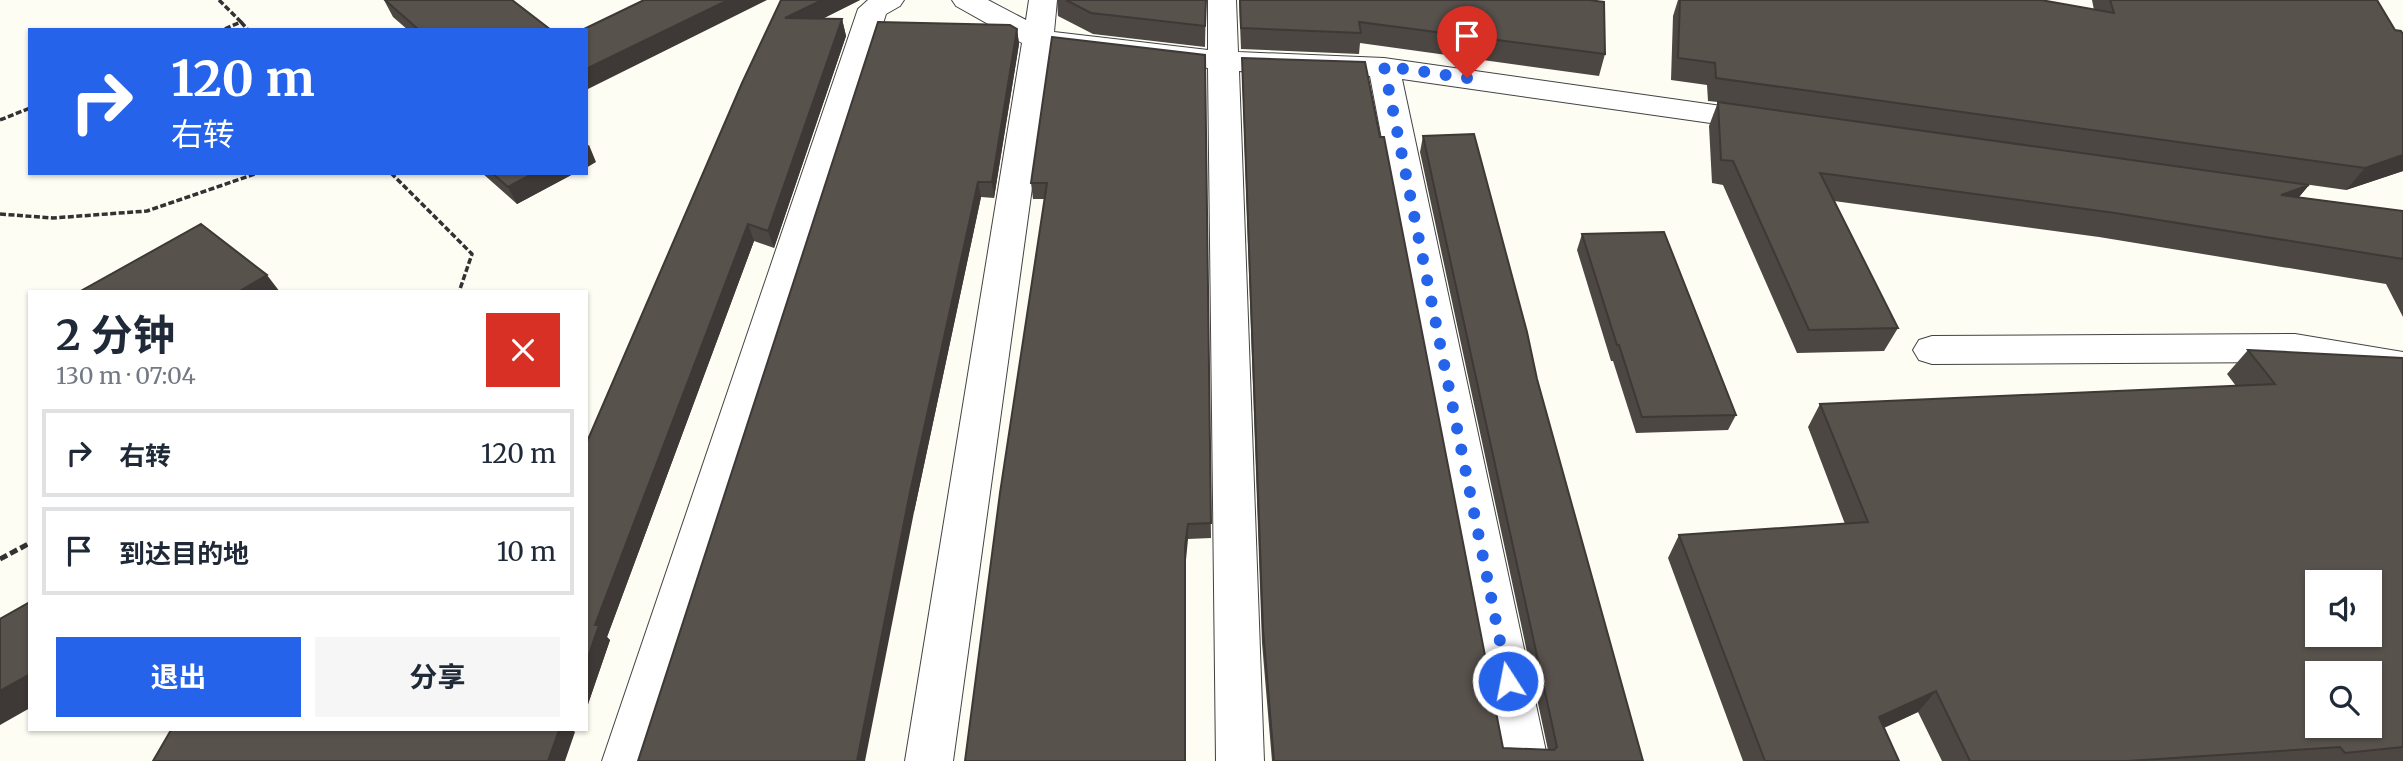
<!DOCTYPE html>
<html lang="zh">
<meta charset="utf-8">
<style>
:root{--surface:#fff;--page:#f6f6f7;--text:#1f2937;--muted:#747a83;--line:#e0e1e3;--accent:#2563eb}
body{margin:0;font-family:Merriweather,"Noto Sans SC",serif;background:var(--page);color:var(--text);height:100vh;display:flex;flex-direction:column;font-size:26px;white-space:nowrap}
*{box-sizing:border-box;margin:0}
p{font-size:23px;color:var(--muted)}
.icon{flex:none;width:38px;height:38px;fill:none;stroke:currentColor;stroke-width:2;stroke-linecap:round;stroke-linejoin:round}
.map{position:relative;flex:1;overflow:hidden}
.panel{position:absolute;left:28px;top:290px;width:560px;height:441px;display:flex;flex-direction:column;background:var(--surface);border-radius:0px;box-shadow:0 2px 5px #0004}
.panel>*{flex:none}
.guide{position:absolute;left:28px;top:28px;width:560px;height:147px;border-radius:0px;box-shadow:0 2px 5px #0004;background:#2563eb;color:#fff;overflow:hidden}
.tools{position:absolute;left:2305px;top:570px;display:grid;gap:14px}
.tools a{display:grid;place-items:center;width:77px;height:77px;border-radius:0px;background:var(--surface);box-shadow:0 2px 5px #0004;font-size:35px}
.pin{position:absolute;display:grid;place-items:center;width:60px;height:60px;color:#fff;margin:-72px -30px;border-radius:50% 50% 50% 0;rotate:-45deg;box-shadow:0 0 7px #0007}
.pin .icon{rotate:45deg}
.me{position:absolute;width:77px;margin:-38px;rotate:349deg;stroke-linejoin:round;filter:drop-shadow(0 0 5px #0008)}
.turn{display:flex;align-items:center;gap:24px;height:147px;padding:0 28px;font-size:32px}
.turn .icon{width:91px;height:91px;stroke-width:2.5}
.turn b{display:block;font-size:49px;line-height:60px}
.round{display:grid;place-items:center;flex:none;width:74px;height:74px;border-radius:0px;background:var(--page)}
.headline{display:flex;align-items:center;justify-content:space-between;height:119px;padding:0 28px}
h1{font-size:42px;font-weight:700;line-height:52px}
.primary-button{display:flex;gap:14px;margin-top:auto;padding:14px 28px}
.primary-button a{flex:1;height:80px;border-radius:0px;background:var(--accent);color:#fff;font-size:28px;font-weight:700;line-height:80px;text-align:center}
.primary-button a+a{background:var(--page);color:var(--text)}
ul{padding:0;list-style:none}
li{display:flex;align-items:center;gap:21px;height:88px;margin:0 14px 10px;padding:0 14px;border:4px solid var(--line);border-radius:0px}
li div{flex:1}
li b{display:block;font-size:26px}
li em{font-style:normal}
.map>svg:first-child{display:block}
</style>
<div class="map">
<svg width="2403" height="761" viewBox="0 0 2403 761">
<rect width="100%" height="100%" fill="#fefdf4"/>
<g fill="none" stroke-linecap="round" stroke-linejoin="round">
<defs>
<path id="minor" d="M868 0H904L900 6 886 14 650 761H602L858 9Z
M952 0H988L1026 20 1029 0H1057L1054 32 1208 50V0H1236L1238 52 1384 58 1778 114 1783 121 1778 128 1767 131 1402 79 1548 761H1500L1370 76 1239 71 1264 761H1216L1208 68 1051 50 953 761H905L1022 43 956 6Z
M2295 334 2403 352V380L2295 362 1932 364 1919 360 1913 350 1919 340 1932 336Z"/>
</defs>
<use href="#minor" stroke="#434343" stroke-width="2"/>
<path stroke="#323232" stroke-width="3.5" stroke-dasharray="6 2.5" stroke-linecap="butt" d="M219 0 241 22 222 30
M241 22 248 30
M0 120 30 108
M391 173 472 254 459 292
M0 214 53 218 147 211 258 173"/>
<path stroke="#323232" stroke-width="5" stroke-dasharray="8 3.5" stroke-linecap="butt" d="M0 559 30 543"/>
<use href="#minor" fill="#fff" fill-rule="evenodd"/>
</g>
<path fill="#4c4742" d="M384 0 551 30H408L393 17Z
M781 0H860L822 19H842L846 36 774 248 754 241 607 637 610 640 586 710V444Z
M1057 0H1206L1205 47 1093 34 1058 16Z
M1239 0H1589L1605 54 1599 76 1360 43 1359 54 1241 49Z
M1678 0H2041L2094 10 2092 0H2377L2403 171 2346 190 1968 137 2309 185 2299 197 2403 211V317L2386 284 2099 237 1834 201 1898 328 1884 351 1797 353 1723 185 1712 183 1709 126 1718 102 1708 101 1707 85 1671 80 1673 16Z
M1017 29 1019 44 994 198 981 197 914 512 638 761Z
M1205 55 1211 538 1188 539 1045 199H1033L1031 183Z
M1242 58 1380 137 1503 748 1548 750 1420 152 1423 136 1537 379 1643 761H1272L1262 643 1242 74Z
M482 173H575L517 204Z
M1582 234 1736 415 1728 430 1636 433 1613 361H1611L1577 250Z
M2248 350 2403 358V761H1942L1918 712 1884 728 1899 761H1743L1668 558 1679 535 1845 524 1808 427 1820 404 2236 386 2227 374Z"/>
<path fill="#3e3936" d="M728 0H767L586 90V69Z
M822 0H860L790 35 785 18Z
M842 19 846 36 774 248 768 231Z
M1017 29 1019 44 994 198 992 182Z
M589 145 596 162 586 168V146Z
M2403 155V171L2346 190 2365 168Z
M534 173H575L517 204 508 187Z
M978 182 981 197 914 512 865 761H857L909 497Z
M2309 185 2289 209 2281 195Z
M748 224 754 241 607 637 610 640 586 710V663L595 625Z
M267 275 280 292H238Z
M1188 524V539L1186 560 1185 546Z
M30 674V708L0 725V691Z
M1936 691 1918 712 1863 737 1879 717Z
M559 730H573L575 732 565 761H548Z"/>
<path fill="#58524d" stroke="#3e3936" stroke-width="2" fill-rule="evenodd" d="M385 0H512L551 30H419Z
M644 0H728L586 69V30H582Z
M781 0H822L785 18 842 19 768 231 748 224 595 625H599L586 663V444L742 83Z
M1066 0H1206L1205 26 1091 13Z
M1240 0H1589L1604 2 1605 54 1359 22 1361 33 1241 28Z
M1680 0H2041L2114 13 2110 0H2377L2395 30 2401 31 2403 34V155L2365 168 1716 78 1715 63 1678 58Z
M878 22 1010 25 1017 29 992 182H978L909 497 857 761H638Z
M1052 37 1205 55 1211 523 1188 524 1185 546V761H965L1000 493 1047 183H1031Z
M1242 58 1365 62 1380 137H1384L1503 748 1554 750 1557 747 1423 136 1474 134 1527 332 1537 379 1643 761H1274L1263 629Z
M1718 102 2309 185 2281 195 2403 211V259L2115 213 1820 173 1898 328 1809 330 1733 161 1721 160Z
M492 173H534L508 187Z
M201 224 267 275 238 292H79Z
M1664 232 1736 415 1642 417 1619 345H1617L1582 234Z
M2248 350 2403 358V747L2345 753 2340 747 2128 761H1970L1936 691 1879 717 1899 761H1765L1679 535 1868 522 1820 404 2275 384ZM2317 583H2370V635H2317ZM2317 674H2370V726H2317Z
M30 602V674L0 691V619Z
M171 730H559L548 761H153Z"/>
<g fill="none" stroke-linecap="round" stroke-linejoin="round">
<path stroke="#2563eb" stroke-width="12" stroke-dasharray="0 21.6" d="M1467 78 1384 66 1508 681"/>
</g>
</svg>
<div class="tools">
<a><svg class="icon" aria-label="sound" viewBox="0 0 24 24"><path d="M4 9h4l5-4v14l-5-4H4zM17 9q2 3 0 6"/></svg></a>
<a><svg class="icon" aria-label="search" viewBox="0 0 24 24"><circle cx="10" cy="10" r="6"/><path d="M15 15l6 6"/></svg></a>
</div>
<div class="pin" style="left:1467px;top:78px;background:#d93025"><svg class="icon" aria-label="arrive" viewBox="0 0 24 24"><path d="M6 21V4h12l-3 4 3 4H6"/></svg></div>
<svg class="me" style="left:1508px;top:681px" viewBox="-20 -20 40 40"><circle r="17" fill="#2563eb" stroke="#fff" stroke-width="3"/><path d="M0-11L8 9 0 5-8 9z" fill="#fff"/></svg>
<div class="guide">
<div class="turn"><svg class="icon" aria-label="right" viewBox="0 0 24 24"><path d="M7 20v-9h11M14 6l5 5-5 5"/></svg><div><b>120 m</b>右转</div></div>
</div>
<section class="panel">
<div class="headline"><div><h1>2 分钟</h1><p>130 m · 07:04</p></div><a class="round" style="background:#d93025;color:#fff"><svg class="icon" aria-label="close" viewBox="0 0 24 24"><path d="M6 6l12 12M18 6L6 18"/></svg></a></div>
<ul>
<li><svg class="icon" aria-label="right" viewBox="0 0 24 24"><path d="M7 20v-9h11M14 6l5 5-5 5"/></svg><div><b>右转</b></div><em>120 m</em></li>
<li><svg class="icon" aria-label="arrive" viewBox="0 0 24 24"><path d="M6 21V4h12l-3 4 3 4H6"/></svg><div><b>到达目的地</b></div><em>10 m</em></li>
</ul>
<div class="primary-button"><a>退出</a><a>分享</a></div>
</section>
</div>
